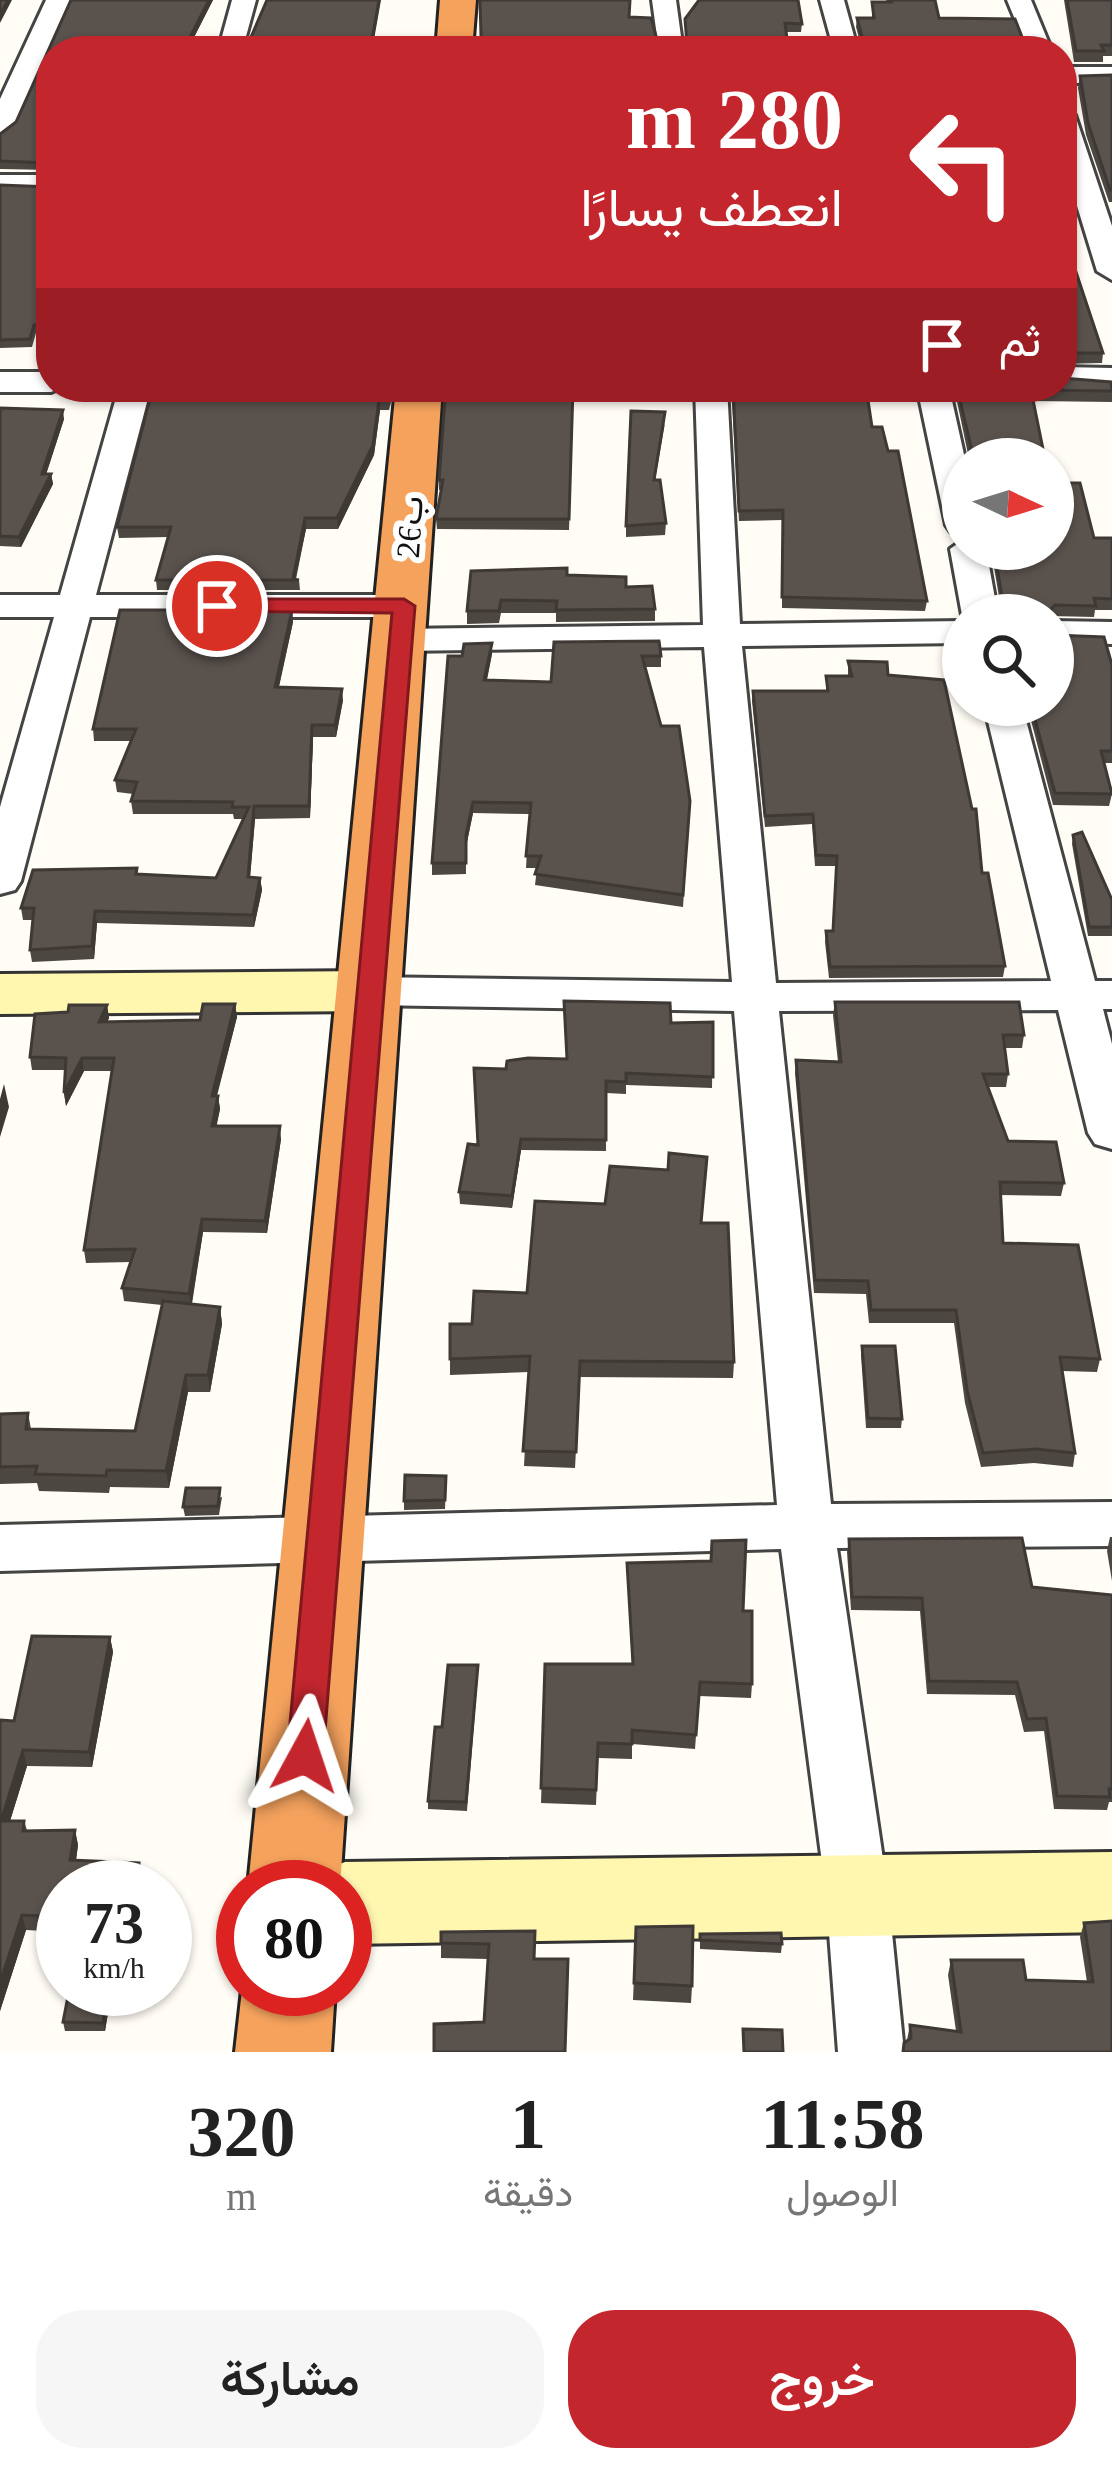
<!DOCTYPE html>
<html lang="ar">
<meta charset="utf-8">
<style>
:root{--surface:#fff;--page:#f6f6f6;--text:#222;--muted:#767676;--accent:#c4262e}
body{margin:0;font-family:"Times New Roman",Vazirmatn,serif;background:var(--page);color:var(--text);direction:rtl;height:100vh;display:flex;flex-direction:column;font-size:45px;white-space:nowrap}
*{box-sizing:border-box;margin:0}
p{font-size:39px;color:var(--muted)}
.icon{flex:none;width:66px;height:66px;fill:none;stroke:currentColor;stroke-width:2;stroke-linecap:round;stroke-linejoin:round}
.map{position:relative;height:2052px;overflow:hidden;direction:ltr}
.panel{display:flex;flex-direction:column;background:var(--surface);flex:1}
.panel>*{flex:none}
.hud{position:absolute;left:36px;top:36px;width:1041px;height:366px;border-radius:48px;box-shadow:0 3px 9px #0004;direction:rtl;background:#c4262e;color:#fff;overflow:hidden}
.needle{width:78px;rotate:94deg}
.controls{position:absolute;left:942px;top:438px;display:grid;gap:24px}
.controls a{display:grid;place-items:center;width:132px;height:132px;border-radius:50%;background:var(--surface);box-shadow:0 3px 9px #0004;font-size:60px}
.speed{position:absolute;left:36px;top:1860px;display:flex;gap:24px;font-size:60px;font-weight:700;text-align:center}
.speed>*{display:grid;place-content:center;width:156px;height:156px;border-radius:50%;background:var(--surface);box-shadow:0 3px 9px #0004;line-height:1}
.speed small{font-size:30px;font-weight:400}
.speed .limit{border:18px solid #d22;background:#fff;color:#111}
.pin{position:absolute;display:grid;place-items:center;width:102px;height:102px;color:#fff;margin:-51px;border:6px solid #fff;border-radius:50%;box-shadow:0 3px 12px #0007}
.me{position:absolute;width:132px;margin:-66px;rotate:5deg;stroke-linejoin:round;filter:drop-shadow(0 0 9px #0008)}
.turn{display:flex;align-items:center;gap:42px;height:252px;padding:0 36px;font-size:54px}
.turn .icon{width:156px;height:156px;stroke-width:2.5}
.turn b{display:block;font-size:84px;line-height:102px}
.then{display:flex;align-items:center;height:114px;padding:0 36px;background:#0003;gap:24px;font-size:45px}
.eta{display:flex;justify-content:space-evenly;align-items:center;height:204px;text-align:center}
.eta b{font-size:72px;font-weight:600;line-height:84px}
.action{display:flex;gap:24px;margin-top:auto;padding:24px 36px}
.action a{flex:1;height:138px;border-radius:48px;background:var(--accent);color:#fff;font-size:48px;font-weight:600;line-height:138px;text-align:center}
.action a+a{background:var(--page);color:var(--text)}
.map>svg:first-child{display:block}
</style>
<div class="map">
<svg width="1112" height="2052" viewBox="0 0 1112 2052">
<rect width="100%" height="100%" fill="#fffdf5"/>
<g fill="none" stroke-linecap="round" stroke-linejoin="round">
<defs>
<path id="street" d="M46 0H70L13 127 0 135V99Z
M232 0H256L242 51H218Z
M652 0H676L683 51H659Z
M820 0H844L858 51H834Z
M1007 0H1031L1052 51H1028Z
M1062 67H1112V83H1062Z
M1062 107 1075 115 1112 226V280L1097 271 1062 157Z
M0 175H51V191H0Z
M1062 367 1112 368V388L1062 385Z
M0 372H51V387H63L51 392H0Z
M119 387H151L96 595H403L416 598 421 606 416 614 403 617H90L21 881 15 890 0 894V807L54 617H0V595H60Z
M695 387H727L740 624 963 621V643L742 646 776 983 1051 981 984 705H1022L1095 981H1112V1009H1103L1112 1044V1149L1095 1144 1088 1133 1058 1010 779 1011 831 1504 1112 1502V1546L837 1548 888 1893 904 2052H838L826 1893 781 1549 0 1571V1525L777 1505 734 1011 368 1005 352 1001 346 991 352 981 368 977 732 982 704 647 399 651 386 648 380 640 386 632 399 629 703 625Z
M917 387H949L965 459 963 535 951 532 946 525Z
M963 540V549H986L998 615H962L950 549Z
M1053 621 1112 622V644L1053 643Z"/>
<path id="secondary" d="M368 971 390 977 399 991 390 1005 368 1011 0 1014V974Z
M1112 1852V1932L345 1944V1887H308L314 1874 345 1862Z"/>
<path id="highway" d="M440 0H476L472 51H436Z
M396 387H442L340 1887H248Z
M243 1981V1989H335L331 2052H235Z"/>
</defs>
<use href="#street" stroke="#444" stroke-width="6"/>
<use href="#secondary" stroke="#333" stroke-width="6"/>
<use href="#highway" stroke="#222" stroke-width="6"/>
<use href="#street" fill="#fff" fill-rule="evenodd"/>
<use href="#secondary" fill="#fff6b0" fill-rule="evenodd"/>
<use href="#highway" fill="#f5a25d" fill-rule="evenodd"/>
</g>
<path fill="#4d4742" d="M71 0H213L187 51 51 170 0 169V134L16 122Z
M886 0H935L939 18 1024 51H852L853 46 860 42 856 27 857 18H872V2H887Z
M1064 0H1112V56H1103V62H1074Z
M629 17 659 47 686 46 685 19 802 24 801 32H786L788 51H477Z
M1112 75V202H1109L1086 135 1078 88 1080 76Z
M0 185 51 187V333H36L32 347 0 348Z
M1062 230 1103 353 1102 363 1062 364Z
M1063 379 1112 384V402L1033 401 1045 459H969L954 387H1062Z
M153 387H395L389 410H380L374 455 338 529H306L296 579 299 580 300 590H157L156 580 168 537 119 538 117 527Z
M574 387 569 530 437 529 436 519 442 490H439V480Z
M731 387H866L872 427 927 601 925 611 782 608V520L739 521Z
M0 408 64 419 46 474H51L53 484 21 547 0 546Z
M665 423 655 480 666 523 665 535 626 537V526Z
M1094 538H1112V610H1095L1094 617 1002 615 991 549H1053Z
M567 575 626 587 655 609V621L556 622V613H501L499 623 467 624V611Z
M292 610 293 622 279 687 343 700 336 737H313L310 818 255 819 250 877 260 878 262 890 254 927 97 923 94 959 32 962 30 950 33 920H23L21 908 138 874 216 878 243 819H234L233 814H133L131 801 133 794 117 792 115 780 131 741H94L93 729Z
M554 642 661 656V667H645L661 726 690 801 683 907 535 885 537 868H526L529 814 473 813 466 847V874L432 875V863L462 656 492 643V654L487 680 551 682Z
M848 661 888 675 982 873 1005 966 1003 977 829 978 825 942 826 931H832L836 866H815L812 824 765 827 752 701 753 691H826V676H848Z
M1112 665V763H1104L1112 794 1109 806 1053 805 1027 705H1053Z
M1073 835 1112 900V936H1088L1072 844Z
M835 1002 1024 1035 1022 1048H1005L1008 1074 1006 1087H988L1008 1141 1064 1183 1061 1196 1000 1195 1003 1243 1100 1359 1097 1372 1062 1371 1075 1453 1073 1467 1034 1463 981 1467 965 1403 954 1323H869L866 1294 814 1293 795 1073 796 1060 838 1062 833 1015Z
M235 1004 237 1017 217 1096H218L220 1109 216 1126 281 1139 267 1233 203 1232 192 1304 220 1307 222 1324 210 1392H188L169 1488 110 1487 109 1493 39 1491 37 1483 0 1484V1414L28 1413 31 1429 135 1431 162 1305 124 1301 122 1288 131 1262 86 1263 84 1250 112 1071H84L66 1106 64 1093 65 1070H32L30 1057 68 1012 107 1005 109 1018 107 1022 200 1020Z
M713 1022 712 1088 626 1085V1094L606 1093V1151L521 1150 512 1208 460 1204 459 1192 506 1069 566 1059 671 1023Z
M527 1293 734 1362 733 1378 580 1377 575 1468 524 1466 529 1372 450 1375V1324H472Z
M862 1346 902 1419 901 1428H866L861 1355Z
M446 1485 445 1509 404 1510V1501Z
M222 1497 219 1515 185 1516 183 1507Z
M1110 1537H1112V1581L1107 1551Z
M849 1539 1032 1587 1112 1595V1802H1109L1107 1810 1054 1809 1044 1731 1024 1732 1015 1695 927 1694 920 1611 851 1610 847 1552Z
M627 1563 743 1611 752 1684 751 1698 699 1696 695 1749 632 1744V1759L598 1758 596 1805 541 1803 545 1664H632Z
M110 1637 113 1652 92 1767 27 1766 10 1821H24L27 1830H75L78 1845 76 1860 139 1863 142 1878 141 1887H63V1932L26 1930 0 2011V1723L14 1721Z
M478 1674 467 1811 428 1809V1801Z
M1084 1923 1112 2052H902L904 2043 907 2040 910 2025 956 2031 948 1975 951 1960 1026 1980 1087 1982 1080 1937Z
M636 1927 692 1986 691 2003 633 2000Z
M535 1931 484 2022 488 1959 441 1958V1943Z
M700 1934 782 1944 781 1953 700 1949Z
M110 2001 105 2031H65L63 2022Z"/>
<path fill="#3f3936" d="M8 0H12L0 23V15Z
M209 0H213L187 51H183Z
M379 0H381L372 51H370Z
M379 400 380 410 374 455 338 529 337 518Z
M63 410 64 419 43 484 42 474Z
M51 474 53 484 21 547 19 537Z
M305 518 306 529 295 580H293Z
M292 610 293 622 276 699 275 687Z
M492 643V654L484 692V680Z
M342 689 343 700 336 737 335 725Z
M312 725 313 737 310 818 309 806Z
M473 802V813L466 847V835Z
M254 806 255 819 249 890 248 877Z
M260 878 262 890 254 927 253 915Z
M95 911 97 923 94 959 92 946Z
M235 1004 237 1017 213 1109 212 1096Z
M107 1005 109 1018 101 1035 99 1022Z
M82 1058 84 1071 66 1106 64 1093Z
M4 1084 9 1107 0 1137V1099Z
M218 1096 220 1109 214 1139 212 1126Z
M280 1126 281 1139 267 1233 265 1221Z
M521 1139V1150L512 1208V1196Z
M202 1219 203 1232 191 1307 189 1294Z
M220 1307 222 1324 210 1392 208 1375Z
M186 1375 188 1392 169 1488 166 1471Z
M110 1637 113 1652 92 1767 89 1752Z
M23 1750 27 1766 5 1837 1 1821Z
M75 1830 78 1845 74 1875 70 1860Z
M139 1863 142 1878 141 1887H135Z
M22 1915 26 1930 0 2011V1983Z
M108 1992 110 2001 105 2031 103 2023Z"/>
<path fill="#5a524d" stroke="#3f3936" stroke-width="3" d="M0 0H8L0 15Z
M71 0H209L183 51H51V168L50 163 0 161V134L16 122Z
M267 0H379L370 51H245Z
M480 0H630L629 17 651 18 659 47 687 45 685 19 699 0H798L802 24 785 23 788 47H773L774 51H477L481 36Z
M890 0H935L939 18 1015 19 1022 37 1024 51H854L853 46 863 41 857 18H874L872 2H891Z
M1067 0H1112V45H1101L1104 51H1076Z
M1112 75V190H1110L1088 123 1080 76Z
M0 185 51 187V325H34L30 339 0 340Z
M1062 230 1103 353H1062Z
M1062 378 1111 382 1112 391 1031 390 1045 459H970L971 447 957 387H1062Z
M153 387H392L389 400H379L373 445 337 518H305L293 579 299 580H156L171 527H117Z
M446 387H573L569 519H436L443 480H439Z
M733 387H866L872 427H882L888 451H898L927 601 782 597 783 510 739 511Z
M0 408 63 410 42 474H51L19 537 0 536Z
M631 411 665 412 654 480H660L666 523 626 526Z
M1053 483H1080L1094 538H1112V599L1094 598 1096 606 1055 605 1050 610V615H1005L994 549H1053Z
M567 568V575L626 577V587L652 586 655 609 556 610 557 601 501 600 499 611H467L471 571Z
M120 610H292L275 687 342 689 335 725H312L309 806H254L248 877 260 878 253 915 95 911 92 946 30 950 34 908H21L33 870 137 868 136 874 216 878 249 807H232L233 802 131 801 137 782 115 780 136 729H93Z
M1053 635 1104 637 1112 665V751H1101L1112 794 1055 793 1031 705H1053Z
M659 641 661 656H642L661 726H679L690 801 683 895 535 874 541 856H526L531 803 473 802 466 835V863H432L448 656H462L464 644 492 643 484 680 551 682 554 642Z
M848 661 887 662 888 675 944 680 972 809H976L982 873H988L1005 966 830 967 826 931H833L837 856 816 855 813 814 765 816 753 691H828L826 676H852Z
M1082 832 1112 900V927H1089L1073 835Z
M564 1001 670 1003 671 1023 713 1022V1077L626 1073V1082L606 1081V1140L521 1139 512 1196 459 1192 468 1144 478 1145 474 1068 506 1069 507 1061 528 1058 567 1059Z
M835 1002H1019L1024 1035H1003L1008 1074H983L1008 1141 1056 1142 1064 1183 1000 1182 1003 1243 1078 1245 1100 1359 1060 1357 1075 1453 1036 1449 983 1453 967 1390 956 1310H871L868 1281 815 1280 796 1060 841 1062Z
M203 1004H235L212 1096H218L212 1126H280L265 1221 202 1219 189 1294 122 1288 135 1249 84 1250 114 1058H82L64 1093 66 1058 30 1057 35 1014 68 1012 69 1005H107L99 1022 200 1020Z
M669 1153 707 1157 701 1223H728L734 1362 580 1361 576 1452 523 1451 530 1356 450 1359V1324H472L474 1291 527 1293 535 1201 605 1204 610 1166 668 1170Z
M163 1301 220 1307 208 1375H186L166 1471 107 1470 106 1476 35 1474 37 1466 0 1467V1414L28 1413 26 1429 135 1431Z
M862 1346H895L902 1419 868 1418Z
M405 1475 446 1476 445 1500 404 1501Z
M186 1488H220L218 1506 183 1507Z
M1022 1538 1032 1587 1112 1595V1789H1109L1110 1797 1057 1796 1046 1718 1027 1719 1017 1682 929 1681 922 1598 852 1597 849 1539Z
M746 1540 743 1611H752V1684L700 1682 696 1735 632 1730V1744L598 1743 596 1790 541 1788 545 1664H633L627 1563 711 1561 712 1541Z
M32 1636 110 1637 89 1752 23 1750 1 1821H24L23 1831 75 1830 70 1860 139 1863 135 1887H63V1917L22 1915 0 1983V1723L1 1720 14 1721Z
M448 1665H478L466 1802 428 1801 435 1727H442Z
M1112 1921V2052H903L904 2043 911 2038 910 2025 961 2032 951 1960H1023L1026 1980 1093 1982 1084 1923Z
M693 1926 692 1986 634 1983 636 1927Z
M535 1931 534 1959H568L565 2052H434V2024L484 2022 489 1944 441 1943V1932Z
M781 1933 782 1944 700 1940V1934Z
M69 1991 108 1992 103 2023 63 2022Z
M743 2029 782 2030 783 2052H744Z"/>
<path fill="#c4262e" stroke="#7f191e" stroke-width="3" d="M217 599H404L415 606 323 1756 318 1767 305 1772 292 1767 287 1756 392 613 209 611 206 606Z"/>
<g text-anchor="middle" stroke-width="12" stroke-linejoin="round" paint-order="stroke">
<g font-size="33" fill="#111" stroke="#fff">
<text transform="translate(409 527) rotate(-86)" y="12">26ب</text>
</g>
</g>
</svg>
<div class="controls">
<a><svg class="needle" viewBox="-14 -14 28 28"><path d="M0-13l5 13h-10z" fill="#e53935"/><path d="M0 13l5-13h-10z" fill="#767676"/></svg></a>
<a><svg class="icon" aria-label="search" viewBox="0 0 24 24"><circle cx="10" cy="10" r="6"/><path d="M15 15l6 6"/></svg></a>
</div>
<div class="speed"><div>73<small>km/h</small></div><div class="limit">80</div></div>
<div class="pin" style="left:217px;top:606px;background:#d93025"><svg class="icon" aria-label="arrive" viewBox="0 0 24 24"><path d="M6 21V4h12l-3 4 3 4H6"/></svg></div>
<svg class="me" style="left:305px;top:1756px" viewBox="-20 -20 40 40"><path d="M0-17L14 15 0 8-14 15z" fill="#c4262e" stroke="#fff" stroke-width="4"/></svg>
<div class="hud">
<div class="turn"><svg class="icon" aria-label="left" viewBox="0 0 24 24"><path d="M17 20v-9H6M10 6l-5 5 5 5"/></svg><div><b>280 m</b>انعطف يسارًا</div></div>
<div class="then">ثم<svg class="icon" aria-label="arrive" viewBox="0 0 24 24"><path d="M6 21V4h12l-3 4 3 4H6"/></svg></div>
</div>
</div>
<section class="panel">
<div class="eta">
<div><b>11:58</b><p>الوصول</p></div>
<div><b>1</b><p>دقيقة</p></div>
<div><b>320</b><p>m</p></div>
</div>
<div class="action"><a>خروج</a><a>مشاركة</a></div>
</section>
